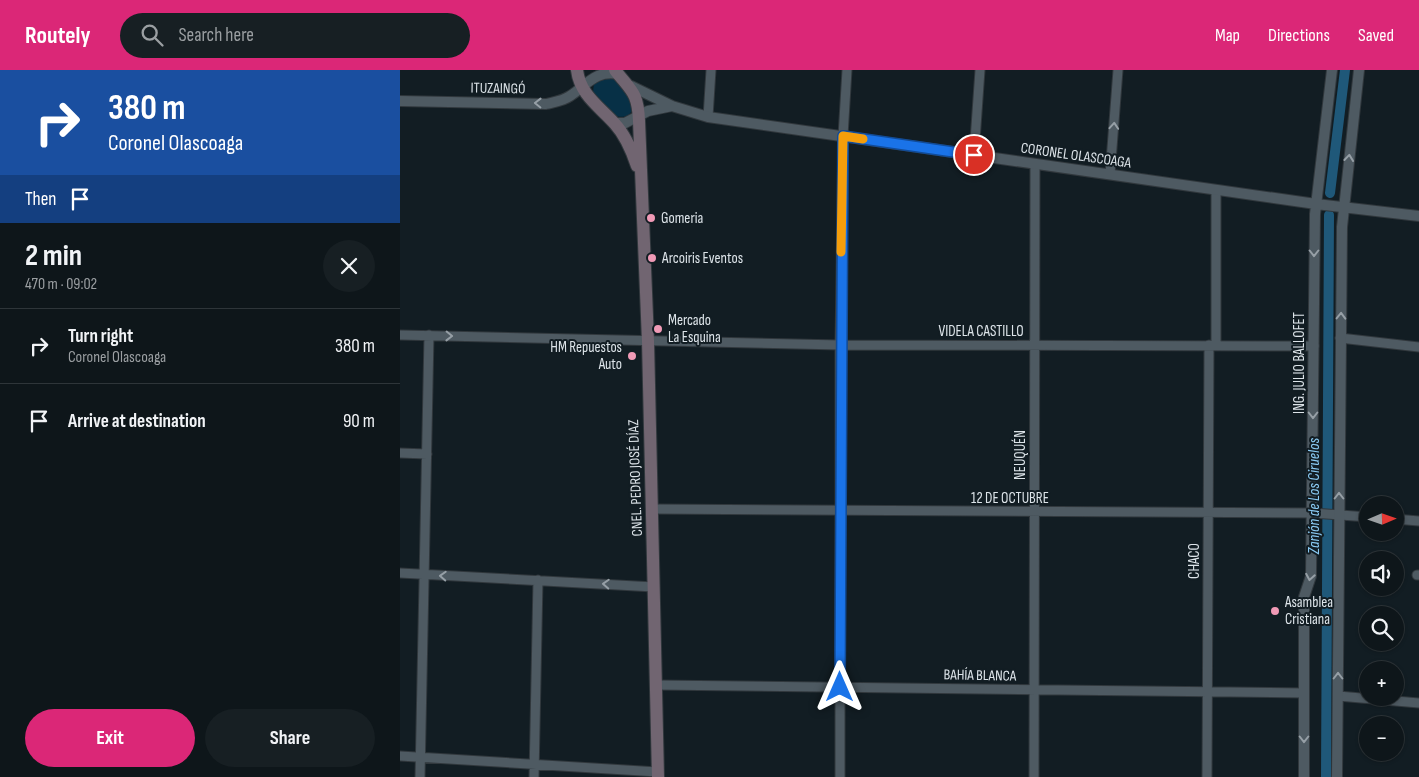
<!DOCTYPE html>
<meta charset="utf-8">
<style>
:root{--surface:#0e161a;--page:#171f23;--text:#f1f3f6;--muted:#9b9fa2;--line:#2e3539;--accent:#db2777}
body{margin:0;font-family:"Sofia Sans Condensed",sans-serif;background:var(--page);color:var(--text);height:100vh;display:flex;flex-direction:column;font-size:19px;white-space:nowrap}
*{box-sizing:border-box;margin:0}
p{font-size:16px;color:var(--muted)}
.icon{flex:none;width:28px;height:28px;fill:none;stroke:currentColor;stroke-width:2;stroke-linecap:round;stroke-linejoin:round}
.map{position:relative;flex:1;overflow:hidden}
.drawer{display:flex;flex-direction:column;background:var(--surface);width:400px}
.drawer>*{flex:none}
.hud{background:#1a4fa0;color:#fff;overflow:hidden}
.needle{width:32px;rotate:88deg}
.buttons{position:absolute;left:959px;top:426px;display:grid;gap:10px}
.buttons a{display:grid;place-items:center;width:45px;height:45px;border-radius:50%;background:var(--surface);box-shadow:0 1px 4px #0004,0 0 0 1px var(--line);font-size:25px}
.pin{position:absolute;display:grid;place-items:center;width:42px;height:42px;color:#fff;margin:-21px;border:2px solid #fff;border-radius:50%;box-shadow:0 1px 5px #0007}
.me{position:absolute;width:55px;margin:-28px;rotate:0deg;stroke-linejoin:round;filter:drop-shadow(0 0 4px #0008)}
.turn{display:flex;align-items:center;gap:18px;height:105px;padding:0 25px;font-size:22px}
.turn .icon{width:65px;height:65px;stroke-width:2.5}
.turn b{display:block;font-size:35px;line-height:42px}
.then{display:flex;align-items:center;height:48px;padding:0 25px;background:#0003;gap:10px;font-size:19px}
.round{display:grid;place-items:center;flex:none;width:52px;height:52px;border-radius:26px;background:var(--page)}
.head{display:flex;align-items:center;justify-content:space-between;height:85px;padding:0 25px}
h1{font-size:30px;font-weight:700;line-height:38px}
.cta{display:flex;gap:10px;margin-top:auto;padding:10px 25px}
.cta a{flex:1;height:58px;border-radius:30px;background:var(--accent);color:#fff;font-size:20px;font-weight:700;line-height:58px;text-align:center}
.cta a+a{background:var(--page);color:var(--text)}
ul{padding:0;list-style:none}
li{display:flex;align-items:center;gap:15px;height:75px;padding:0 25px;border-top:1px solid var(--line)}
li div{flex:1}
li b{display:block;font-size:19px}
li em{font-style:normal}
header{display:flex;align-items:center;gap:30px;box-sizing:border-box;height:70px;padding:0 25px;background:var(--accent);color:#fff}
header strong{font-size:24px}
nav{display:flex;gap:28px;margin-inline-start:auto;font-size:18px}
.search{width:350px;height:45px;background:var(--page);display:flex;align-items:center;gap:12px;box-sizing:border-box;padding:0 18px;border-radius:28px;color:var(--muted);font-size:19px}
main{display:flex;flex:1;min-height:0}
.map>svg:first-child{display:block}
</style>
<header>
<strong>Routely</strong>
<div class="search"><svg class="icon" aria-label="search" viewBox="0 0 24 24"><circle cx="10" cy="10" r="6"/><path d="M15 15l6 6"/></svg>Search here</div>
<nav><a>Map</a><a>Directions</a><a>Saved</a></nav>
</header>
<main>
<section class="drawer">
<div class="hud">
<div class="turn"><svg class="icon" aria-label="right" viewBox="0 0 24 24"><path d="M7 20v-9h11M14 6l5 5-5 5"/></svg><div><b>380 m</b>Coronel Olascoaga</div></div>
<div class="then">Then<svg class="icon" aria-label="arrive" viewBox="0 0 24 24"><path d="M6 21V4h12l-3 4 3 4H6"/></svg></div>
</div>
<div class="head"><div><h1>2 min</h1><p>470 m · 09:02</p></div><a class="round"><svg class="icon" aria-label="close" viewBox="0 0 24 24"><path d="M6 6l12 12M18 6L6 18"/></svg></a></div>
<ul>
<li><svg class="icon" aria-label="right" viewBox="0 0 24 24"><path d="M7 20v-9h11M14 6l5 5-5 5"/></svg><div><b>Turn right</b><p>Coronel Olascoaga</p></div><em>380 m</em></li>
<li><svg class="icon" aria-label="arrive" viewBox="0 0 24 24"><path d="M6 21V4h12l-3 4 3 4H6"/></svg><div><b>Arrive at destination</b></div><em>90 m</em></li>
</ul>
<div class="cta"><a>Exit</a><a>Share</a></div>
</section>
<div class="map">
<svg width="1019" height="707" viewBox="0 0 1019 707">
<rect width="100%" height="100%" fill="#121d23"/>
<path fill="#073046" d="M202 7C224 8 227 19 233 39L229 45C212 53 201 33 193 22L194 13Z"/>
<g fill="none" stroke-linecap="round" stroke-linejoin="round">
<path stroke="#1f5879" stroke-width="10" d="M930 123 945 0
M926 707 929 145"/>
<defs>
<path id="minor" d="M308 47 311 0
M574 85 580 0
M710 104 718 0
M0 265 440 275 914 276
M940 268 1019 277
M816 275V120
M0 383 27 384
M252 439 913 443 968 447
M995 449 1019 451
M0 503 254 517
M1017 505H1019
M256 615 904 623
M938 626 1019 633
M0 686 258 702
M20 707 29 265
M134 707 138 510
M440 707V275L443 66 447 0
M634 707 635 94
M807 707 809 275"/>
<path id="tertiary" d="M231 16 272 36 308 47 916 134 1019 146
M0 31 146 34C154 32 163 31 170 26 187 15 195 0 218 4
M214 53H225L248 41 272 36
M904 707V527L911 506 915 144 932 0
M937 707 942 157 959 0"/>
<path id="secondary" d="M177 0C180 25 200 37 215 54 226 66 232 81 237 96
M215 0C231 21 238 22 239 51L248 271 258 707"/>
</defs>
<use href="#minor" stroke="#31383d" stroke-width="11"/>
<use href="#tertiary" stroke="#31383d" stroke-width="12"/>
<use href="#secondary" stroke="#31383d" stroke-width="14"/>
<use href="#minor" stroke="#4e5a62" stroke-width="9"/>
<use href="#tertiary" stroke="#4e5a62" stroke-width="10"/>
<use href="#secondary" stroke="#716571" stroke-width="12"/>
</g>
<defs><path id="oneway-chevron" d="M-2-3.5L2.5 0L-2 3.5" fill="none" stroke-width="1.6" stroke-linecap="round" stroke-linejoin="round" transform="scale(1.25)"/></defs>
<g stroke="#969fa6">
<use href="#oneway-chevron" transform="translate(138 33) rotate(-179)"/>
<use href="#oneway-chevron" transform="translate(714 56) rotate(-86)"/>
<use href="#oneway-chevron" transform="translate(949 88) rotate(-84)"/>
<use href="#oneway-chevron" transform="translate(914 183) rotate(90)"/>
<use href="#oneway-chevron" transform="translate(941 246) rotate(-89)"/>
<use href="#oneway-chevron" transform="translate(49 266) rotate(1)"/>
<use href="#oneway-chevron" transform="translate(913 345) rotate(90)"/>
<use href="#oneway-chevron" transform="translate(939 426) rotate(-90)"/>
<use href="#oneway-chevron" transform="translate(43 506) rotate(-177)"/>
<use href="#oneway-chevron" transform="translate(910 507) rotate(100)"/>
<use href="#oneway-chevron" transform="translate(206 514) rotate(-177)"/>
<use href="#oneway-chevron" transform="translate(938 606) rotate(-90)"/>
<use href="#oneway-chevron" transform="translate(904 669) rotate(90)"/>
</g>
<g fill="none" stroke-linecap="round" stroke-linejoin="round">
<defs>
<path id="route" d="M440 617 443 66 574 85"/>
</defs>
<use href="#route" stroke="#114b97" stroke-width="12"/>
<use href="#route" stroke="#1a73e8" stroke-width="9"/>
<path stroke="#f59e0b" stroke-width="9" d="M441 182 443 66 463 69"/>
</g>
<g fill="#f09ab6" stroke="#121d23" stroke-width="2">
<circle cx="251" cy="148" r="5"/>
<circle cx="252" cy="188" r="5"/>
<circle cx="258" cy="259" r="5"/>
<circle cx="232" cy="286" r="5"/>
<circle cx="875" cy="541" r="5"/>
</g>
<g text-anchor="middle" stroke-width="4" stroke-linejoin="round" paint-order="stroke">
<g font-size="15" fill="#dde4e9" stroke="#121d23">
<text transform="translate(98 18) rotate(1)" y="5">ITUZAINGÓ</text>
<text transform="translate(676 85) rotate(8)" y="5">CORONEL OLASCOAGA</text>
<text x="581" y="266">VIDELA CASTILLO</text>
<text transform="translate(899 293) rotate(-90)" y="5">ING. JULIO BALLOFET</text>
<text transform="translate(620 385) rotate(-90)" y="5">NEUQUÉN</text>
<text transform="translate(235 408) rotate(-92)" y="5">CNEL. PEDRO JOSÉ DÍAZ</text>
<text x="610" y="433">12 DE OCTUBRE</text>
<text transform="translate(794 491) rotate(-90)" y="5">CHACO</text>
<text transform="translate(580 605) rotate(1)" y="5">BAHÍA BLANCA</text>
</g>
<g font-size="15" fill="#dde4e9" stroke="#121d23" text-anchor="start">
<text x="261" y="153">Gomeria</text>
<text x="262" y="193">Arcoiris Eventos</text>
<text x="268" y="255">Mercado<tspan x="268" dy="17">La Esquina</tspan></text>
<text x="222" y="282" text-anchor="end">HM Repuestos<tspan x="222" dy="17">Auto</tspan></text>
<text x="885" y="537">Asamblea<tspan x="885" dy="17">Cristiana</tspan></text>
</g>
<g font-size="16" font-style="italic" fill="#8acaf3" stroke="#121d23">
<text transform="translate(913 426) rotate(-90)" y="6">Zanjón de Los Ciruelos</text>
</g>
</g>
</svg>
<div class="buttons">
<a><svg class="needle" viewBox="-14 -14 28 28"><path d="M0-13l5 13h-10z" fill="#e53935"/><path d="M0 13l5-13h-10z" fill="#9b9fa2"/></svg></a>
<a><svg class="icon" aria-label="sound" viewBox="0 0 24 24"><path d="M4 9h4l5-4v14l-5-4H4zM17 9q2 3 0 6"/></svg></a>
<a><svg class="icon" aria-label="search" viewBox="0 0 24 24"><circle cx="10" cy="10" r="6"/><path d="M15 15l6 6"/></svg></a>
<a>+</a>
<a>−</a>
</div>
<div class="pin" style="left:574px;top:85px;background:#d93025"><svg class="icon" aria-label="arrive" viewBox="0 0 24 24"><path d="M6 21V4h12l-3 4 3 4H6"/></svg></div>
<svg class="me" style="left:440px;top:617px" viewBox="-20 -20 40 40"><path d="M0-17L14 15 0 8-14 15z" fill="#1a73e8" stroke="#fff" stroke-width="4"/></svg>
</div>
</main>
